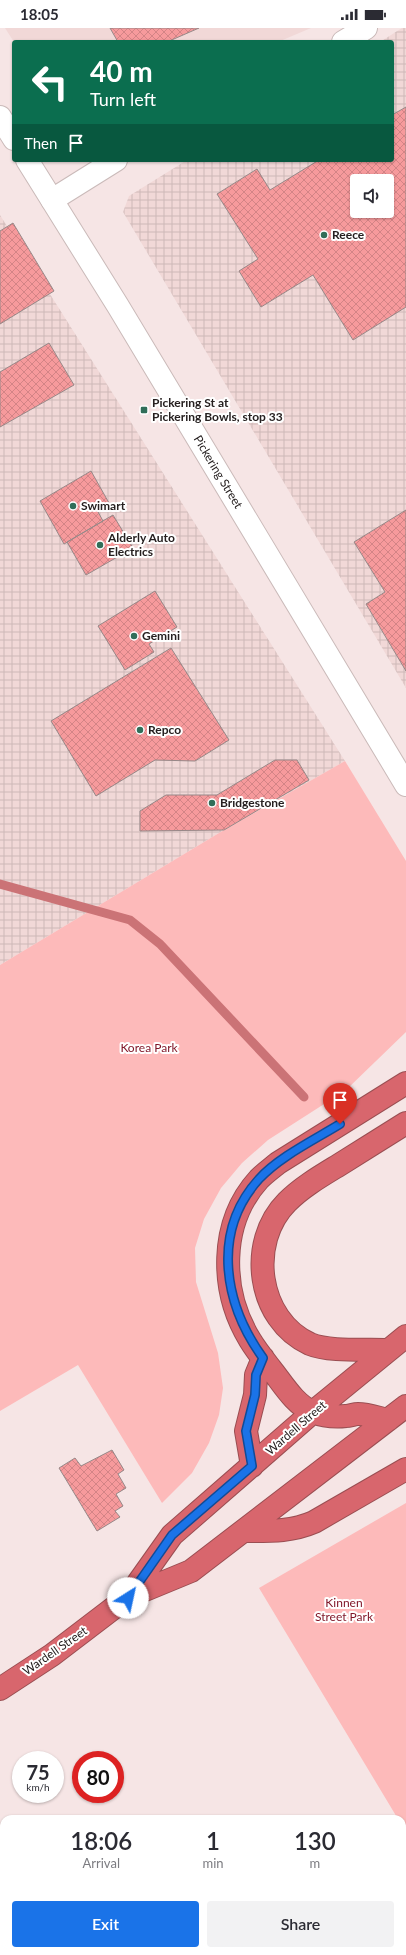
<!DOCTYPE html>
<style>
:root{--surface:#fff;--page:#f2f2f3;--text:#2b2b33;--muted:#7c7c81;--accent:#1a73e8}
body{margin:0;font-family:Lato,sans-serif;background:var(--page);color:var(--text);height:100vh;display:flex;flex-direction:column;font-size:15px;white-space:nowrap}
*{box-sizing:border-box;margin:0}
p{font-size:13px;color:var(--muted)}
.icon{flex:none;width:22px;height:22px;fill:none;stroke:currentColor;stroke-width:2;stroke-linecap:round;stroke-linejoin:round}
.map{position:relative;flex:1;overflow:hidden}
.panel{position:absolute;left:0px;top:1787px;width:406px;height:140px;display:flex;flex-direction:column;background:var(--surface);border-radius:12px 12px 0 0;box-shadow:0 1px 3px #0004}
.panel>*{flex:none}
.guide{position:absolute;left:12px;top:12px;width:382px;height:122px;border-radius:4px;box-shadow:0 1px 3px #0004;background:#0b6e4f;color:#fff;overflow:hidden}
.controls{position:absolute;left:350px;top:146px;display:grid;gap:8px}
.controls a{display:grid;place-items:center;width:44px;height:44px;border-radius:4px;background:var(--surface);box-shadow:0 1px 3px #0004;font-size:20px}
.speed{position:absolute;left:12px;top:1723px;display:flex;gap:8px;font-size:20px;font-weight:700;text-align:center}
.speed>*{display:grid;place-content:center;width:52px;height:52px;border-radius:50%;background:var(--surface);box-shadow:0 1px 3px #0004;line-height:1}
.speed small{font-size:10px;font-weight:400}
.speed .limit{border:6px solid #d22;background:#fff;color:#111}
.pin{position:absolute;display:grid;place-items:center;width:34px;height:34px;color:#fff;margin:-41px -17px;border-radius:50% 50% 50% 0;rotate:-45deg;box-shadow:0 0 4px #0007}
.pin .icon{rotate:45deg}
.me{position:absolute;width:44px;margin:-22px;rotate:35deg;stroke-linejoin:round;filter:drop-shadow(0 0 3px #0008)}
.turn{display:flex;align-items:center;gap:14px;height:84px;padding:0 12px;font-size:18px}
.turn .icon{width:52px;height:52px;stroke-width:2.5}
.turn b{display:block;font-size:28px;line-height:34px}
.then{display:flex;align-items:center;height:38px;padding:0 12px;background:#0003;gap:8px;font-size:15px}
.eta{display:flex;justify-content:space-evenly;align-items:center;height:68px;text-align:center}
.eta b{font-size:24px;font-weight:600;line-height:28px}
.button{display:flex;gap:8px;margin-top:auto;padding:8px 12px}
.button a{flex:1;height:46px;border-radius:4px;background:var(--accent);color:#fff;font-size:16px;font-weight:600;line-height:46px;text-align:center}
.button a+a{background:var(--page);color:var(--text)}
.status{display:flex;justify-content:space-between;align-items:center;height:28px;padding:0 20px;background:var(--surface);direction:ltr}
.status svg{height:11px;fill:currentColor}
.map>svg:first-child{display:block}
</style>
<div class="status"><b>18:05</b><svg viewBox="0 0 49 12"><path d="M0 12V9h3v3zM5 12V6h3v6zM10 12V3h3v9zM15 12V0h3v12zM26 1h20v11H26zM47 4h2v5h-2z"/></svg></div>
<div class="map">
<svg width="406" height="1927" viewBox="0 0 406 1927">
<defs>
<pattern id="industrial-grid" width="8" height="8" patternUnits="userSpaceOnUse"><rect width="8" height="8" fill="#f1d8d7"/><path d="M0 4h8M4 0v8" fill="none" stroke="#ceb9b8"/></pattern>
<pattern id="building-cross-hatch" width="8" height="8" patternUnits="userSpaceOnUse"><rect width="8" height="8" fill="#f69a9c"/><path d="M0 0l8 8M0 8l8-8" fill="none" stroke="#d38486"/></pattern>
</defs>
<rect width="100%" height="100%" fill="#f6e5e5"/>
<path fill="#f1d8d7" d="M5 0H311L278 14H14Z"/>
<path fill="url(#industrial-grid)" fill-rule="evenodd" d="M402 0H406V660L123 184 129 168 187 132H392V14H380ZM357 153H387V183H357Z
M0 187 345 733 224 802 0 937Z"/>
<path fill="#fdbaba" d="M345 733 406 833V1004L346 1062 268 1112 242 1135 221 1160 204 1191 195 1220 196 1254 218 1325 223 1360 219 1387 209 1415 192 1445 162 1475 78 1337 0 1383V937L224 802Z
M406 1475V1805L402 1798V1791H398L259 1560Z"/>
<g fill="none" stroke-linecap="round" stroke-linejoin="round">
<path stroke="#cb7376" stroke-width="9" d="M0 856 130 892 160 916 304 1069"/>
</g>
<path fill="url(#building-cross-hatch)" stroke="#978888" fill-rule="evenodd" d="M110 0H199L167 14H118Z
M406 79V279L353 312 313 247 261 279 239 243 258 231 217 166 257 141 270 162 319 132H392V87ZM357 153H387V183H357Z
M13 195 54 263 0 296V203Z
M49 315 74 357 0 399V344Z
M91 443 109 475 97 482 103 493 64 516 40 473Z
M406 482V643L366 576 385 564 354 514Z
M113 487 133 520 86 547 67 514Z
M155 563 177 599 149 616 154 624 125 642 98 598Z
M171 620 229 712 195 733 155 732 96 768 51 693Z
M275 732H297L309 752 224 802 140 803V783L166 767H217Z
M112 1422 124 1442 118 1446 126 1460 116 1466 123 1478 115 1483 120 1489 97 1503 59 1440 75 1430 81 1438Z"/>
<g fill="none" stroke-linecap="round" stroke-linejoin="round">
<defs>
<path id="street" d="M343 14 366 0
M52 172 116 132
M0 1919 5 1927"/>
<path id="secondary" d="M0 89 14 111
M27 132 118 278 406 757"/>
<path id="highway" d="M388 1322C366 1321 329 1324 310 1316 257 1292 247 1214 287 1174 302 1159 321 1148 339 1137 361 1123 384 1109 406 1095
M388 1392C379 1390 368 1386 358 1386 354 1386 350 1388 346 1388 336 1389 323 1388 313 1384 295 1377 283 1356 271 1341 264 1332 256 1322 250 1312 220 1263 219 1195 259 1151 265 1145 272 1140 278 1135L406 1055
M252 1438 246 1403 255 1367 256 1347 263 1330
M245 1503C269 1503 291 1504 314 1494L406 1441
M128 1569 172 1507 313 1384 406 1308
M0 1661 52 1627 128 1569 191 1543 406 1378"/>
</defs>
<use href="#street" stroke="#cabab9" stroke-width="24"/>
<use href="#secondary" stroke="#cabab9" stroke-width="24"/>
<use href="#highway" stroke="#9a4e52" stroke-width="24"/>
<use href="#street" stroke="#fff" stroke-width="22"/>
<use href="#secondary" stroke="#fff" stroke-width="22"/>
<use href="#highway" stroke="#d8666d" stroke-width="22"/>
</g>
<g fill="none" stroke-linecap="round" stroke-linejoin="round">
<defs>
<path id="route" d="M128 1570 172 1507 252 1438 246 1403 255 1367 256 1347 263 1330C224 1276 211 1204 259 1151 279 1129 314 1112 340 1096"/>
</defs>
<use href="#route" stroke="#114b97" stroke-width="10"/>
<use href="#route" stroke="#1a73e8" stroke-width="7"/>
</g>
<g fill="#316e59" stroke="#fff" stroke-width="1.5">
<circle cx="324" cy="207" r="4"/>
<rect x="140" y="378" width="8" height="8" rx="2"/>
<circle cx="73" cy="478" r="4"/>
<circle cx="100" cy="517" r="4"/>
<circle cx="134" cy="608" r="4"/>
<circle cx="140" cy="702" r="4"/>
<circle cx="212" cy="775" r="4"/>
</g>
<g text-anchor="middle" stroke-width="4" stroke-linejoin="round" paint-order="stroke">
<g font-size="12" font-weight="bold" fill="#262020" stroke="#fff" text-anchor="start">
<text x="332" y="211">Reece</text>
<text x="152" y="379">Pickering St at<tspan x="152" dy="14">Pickering Bowls, stop 33</tspan></text>
<text x="81" y="482">Swimart</text>
<text x="108" y="514">Alderly Auto<tspan x="108" dy="14">Electrics</tspan></text>
<text x="142" y="612">Gemini</text>
<text x="148" y="706">Repco</text>
<text x="220" y="779">Bridgestone</text>
</g>
<g font-size="12" fill="#262020" stroke="#fff">
<text transform="translate(218 444) rotate(59)" y="4">Pickering Street</text>
<text transform="translate(296 1400) rotate(-41)" y="4">Wardell Street</text>
<text transform="translate(55 1623) rotate(-35)" y="4">Wardell Street</text>
</g>
<g font-size="12" fill="#7f1426" stroke="#fff">
<text x="149" y="1024">Korea Park</text>
<text x="344" y="1579">Kinnen<tspan x="344" dy="14">Street Park</tspan></text>
</g>
</g>
</svg>
<div class="controls">
<a><svg class="icon" aria-label="sound" viewBox="0 0 24 24"><path d="M4 9h4l5-4v14l-5-4H4zM17 9q2 3 0 6"/></svg></a>
</div>
<div class="speed"><div>75<small>km/h</small></div><div class="limit">80</div></div>
<div class="pin" style="left:340px;top:1096px;background:#d93025"><svg class="icon" aria-label="arrive" viewBox="0 0 24 24"><path d="M6 21V4h12l-3 4 3 4H6"/></svg></div>
<svg class="me" style="left:128px;top:1570px" viewBox="-20 -20 40 40"><circle r="19" fill="#fff"/><path d="M0-13L10 11 0 6-10 11z" fill="#1a73e8"/></svg>
<div class="guide">
<div class="turn"><svg class="icon" aria-label="left" viewBox="0 0 24 24"><path d="M17 20v-9H6M10 6l-5 5 5 5"/></svg><div><b>40 m</b>Turn left</div></div>
<div class="then">Then<svg class="icon" aria-label="arrive" viewBox="0 0 24 24"><path d="M6 21V4h12l-3 4 3 4H6"/></svg></div>
</div>
<section class="panel">
<div class="eta">
<div><b>18:06</b><p>Arrival</p></div>
<div><b>1</b><p>min</p></div>
<div><b>130</b><p>m</p></div>
</div>
<div class="button"><a>Exit</a><a>Share</a></div>
</section>
</div>
